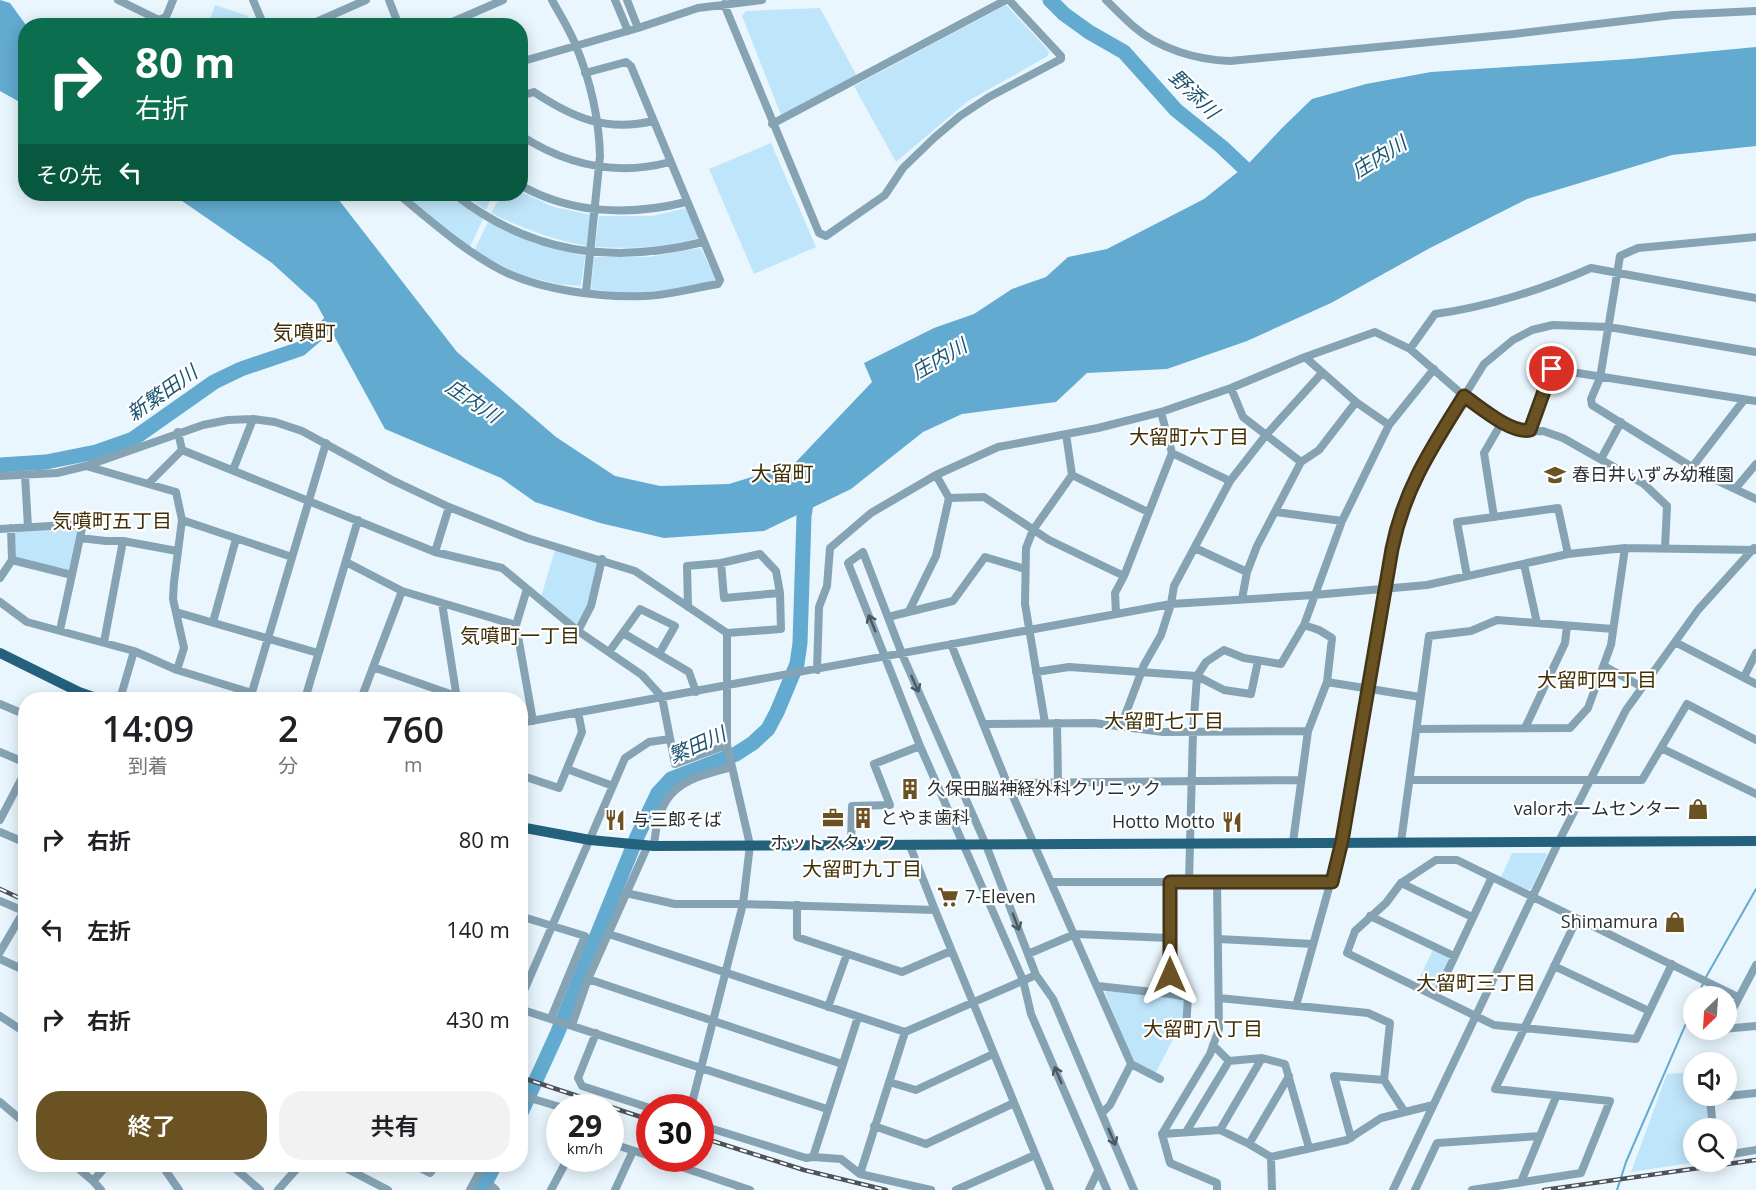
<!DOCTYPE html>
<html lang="ja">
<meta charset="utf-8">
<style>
:root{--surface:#fff;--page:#f2f2f2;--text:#202124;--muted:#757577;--accent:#6a5223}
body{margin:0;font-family:"Open Sans","Noto Sans JP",sans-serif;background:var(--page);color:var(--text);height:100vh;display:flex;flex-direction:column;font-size:22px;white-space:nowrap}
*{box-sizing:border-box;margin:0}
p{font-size:20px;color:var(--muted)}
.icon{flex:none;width:33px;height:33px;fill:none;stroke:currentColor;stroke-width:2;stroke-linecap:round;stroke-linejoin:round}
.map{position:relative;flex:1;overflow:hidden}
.sheet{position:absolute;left:18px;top:692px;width:510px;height:480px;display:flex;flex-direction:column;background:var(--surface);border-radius:24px;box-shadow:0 3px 15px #0003}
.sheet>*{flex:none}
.top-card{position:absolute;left:18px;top:18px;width:510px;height:183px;border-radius:24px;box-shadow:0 3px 15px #0003;background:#0b6e4f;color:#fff;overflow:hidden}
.needle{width:39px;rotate:205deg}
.fabs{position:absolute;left:1683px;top:986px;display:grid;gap:12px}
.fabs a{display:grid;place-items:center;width:54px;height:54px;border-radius:50%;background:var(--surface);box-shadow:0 3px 15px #0003;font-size:30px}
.speed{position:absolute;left:546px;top:1094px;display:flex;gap:12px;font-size:30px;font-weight:700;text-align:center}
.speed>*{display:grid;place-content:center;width:78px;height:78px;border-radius:50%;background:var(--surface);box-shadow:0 3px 15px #0003;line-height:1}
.speed small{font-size:15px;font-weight:400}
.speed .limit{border:9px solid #d22;background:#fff;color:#111}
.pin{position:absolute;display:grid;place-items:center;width:51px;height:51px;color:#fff;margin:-26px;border:3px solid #fff;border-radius:50%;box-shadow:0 2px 6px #0007}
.me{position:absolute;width:66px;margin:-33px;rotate:0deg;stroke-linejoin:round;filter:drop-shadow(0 0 4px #0008)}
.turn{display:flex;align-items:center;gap:21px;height:126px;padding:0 18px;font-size:27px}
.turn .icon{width:78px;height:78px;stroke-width:2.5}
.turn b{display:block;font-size:42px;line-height:51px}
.then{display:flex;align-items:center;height:57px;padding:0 18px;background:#0003;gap:12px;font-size:22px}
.eta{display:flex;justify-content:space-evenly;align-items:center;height:102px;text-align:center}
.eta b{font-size:36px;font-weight:600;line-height:42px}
.primary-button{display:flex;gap:12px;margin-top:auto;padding:12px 18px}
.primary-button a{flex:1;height:69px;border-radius:24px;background:var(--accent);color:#fff;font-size:24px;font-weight:600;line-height:69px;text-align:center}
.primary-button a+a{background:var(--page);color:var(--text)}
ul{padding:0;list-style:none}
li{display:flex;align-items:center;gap:18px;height:90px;padding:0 18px}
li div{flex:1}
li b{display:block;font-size:22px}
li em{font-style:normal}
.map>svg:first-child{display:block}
</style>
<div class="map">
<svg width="1756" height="1190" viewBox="0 0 1756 1190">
<rect width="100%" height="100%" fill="#e9f6fd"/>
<path fill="#bfe5fa" d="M215 5 248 16 245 25H208Z
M1006 5 1049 51 1048 56 968 101 896 162 854 86Z
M820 8 858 78 781 115 742 16 746 11Z
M771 143 816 247 754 274 709 169Z
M521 192 554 207 591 215 587 246C553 240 523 229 491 213L502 194Z
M401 194H445L483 219 470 247 434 221Z
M463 194H493L486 210Z
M686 208 699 238C660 248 634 249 595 247L599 216H652Z
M488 222 536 244 585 256 581 286 557 284 521 275 474 251Z
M701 248 716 280 686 288 623 294 591 289 594 257H648Z
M76 528 78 530 70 570 19 559 16 556 15 534 17 531Z
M555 550 596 561 599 564 591 602 579 625H576L541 597Z
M1512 853H1546L1547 855 1531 889 1528 890 1501 877Z
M1433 950 1448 957 1449 960 1436 988 1432 990 1417 983Z
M1106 991 1183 998 1186 1001 1184 1018 1155 1074 1137 1064 1133 1060 1105 993Z
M1693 1072 1694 1095H1706L1710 1128H1694V1161H1703L1631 1172 1667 1074Z"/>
<path fill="#62aad0" d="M0 0 10 3 26 25 25 105 0 91Z
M1756 47V146L1672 155 1527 199 1430 248 1331 303 1247 341 1167 369 1087 373 1056 402 962 414 923 432 851 489 764 531 664 538 600 523 535 502 501 478 385 429 316 303 272 263 172 194 335 195 457 352 556 437 615 476 660 486 729 484 794 464 872 382 864 363 934 328 974 314 1012 289 1046 277 1068 257 1107 249 1204 199 1249 163 1283 127 1312 99 1366 84 1431 72 1630 59Z"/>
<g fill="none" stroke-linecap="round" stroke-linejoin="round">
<path stroke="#62aad0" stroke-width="2" d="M1706 977 1756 889
M1697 996 1704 982
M1617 1190 1626 1162 1694 1005"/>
<path stroke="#62aad0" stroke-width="15" d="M1050 0 1064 14 1089 32 1124 52 1176 110 1222 147 1259 182
M0 465 46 462 96 452 133 439 214 382 241 369 300 349 335 319
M520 1115 557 1034 637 837 658 793 671 779 736 754 753 743 768 729 777 712 797 664 800 643 804 516 808 491
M482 1190 495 1164"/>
<path stroke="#86a3b4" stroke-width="8" d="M118 0 159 20 166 17 173 0
M253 0 264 26
M389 0 399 26
M552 0C560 15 570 30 576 46 590 80 599 119 600 156L586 292
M615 0 628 31
M627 0 638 28
M1106 0C1115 9 1124 18 1133 26 1159 49 1197 60 1230 61L1514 34 1673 15 1756 11
M724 4 819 233 826 236 885 195 903 168 934 138 960 116 989 97 1061 59V56L1009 0
M307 26 366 0
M443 26 503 0
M520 62 638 28 698 8 762 0
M520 96 534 92C573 118 606 132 653 121
M772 124 1006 0
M520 135C566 165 617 176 670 162
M520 185C571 214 630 216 686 202
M398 194C431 221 463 250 501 270 539 290 602 298 645 296 669 295 694 288 718 284L720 280 631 66 626 62 585 73
M454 194C530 253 610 265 703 242
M1756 237 1638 248 1620 256 1600 378 1591 399 1592 405 1703 474 1756 499
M1410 349 1435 314C1487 307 1544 289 1591 268L1756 298
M1305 357 1375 332 1410 349 1464 396 1502 422 1524 432 1543 431 1563 438 1644 484 1667 506 1665 548
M1231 388 1243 417 1301 462
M1530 430 1552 369 1756 401
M178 432 182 450
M1172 453 1230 481
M1601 459 1621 422
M86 466 176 492 182 520 174 582 173 599 184 648 177 670
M1693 466 1744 400
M233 470 253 419
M25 475 28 527
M1072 475 1148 512
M0 476 57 473 86 466 203 425 228 420 253 419 275 422 302 431 392 480 449 507 527 538 635 571 727 633V745L750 845 743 904 691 1107
M149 483 182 450 435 552 502 568 578 631 642 675 662 697 675 764 727 745
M1735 489 1756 464
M949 498 984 497 1049 540 1124 576
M1276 512 1342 521
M1494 517 1484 453 1502 422
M182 520 292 557
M0 529 83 524 60 630
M80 538 106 541H123
M1195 548 1247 572
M435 552 449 507
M12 560 72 575
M346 562 402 591 516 625
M721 563 724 598 780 593
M1524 564 1537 623
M1467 576 1457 522 1558 508 1568 554
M0 578 12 560 11 528
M527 589 516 625 533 721
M1242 599 1247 572 1257 546 1301 462 1319 450 1356 402
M0 602 27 622 134 651 177 670 252 693
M442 603 457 699
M688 607 687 566 721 563 760 554 776 571 780 593 781 629 727 633
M909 611 936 556 949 498 936 475
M176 612 318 653
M1116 614 1115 593 1124 576 1172 453 1161 412
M888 617 953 601 985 557 1025 569
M213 622 236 539
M578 631 591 606 602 559
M623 633 689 672 696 692
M104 642 123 541 177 551
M1675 642 1756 684
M951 644 1007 783 1131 1064 1160 1079
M609 652 640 609 675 626 659 654
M1604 666 1642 687
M373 667 456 696
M817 670 819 607 827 586 830 548 871 513 936 475 998 447 1098 428 1161 412 1231 388 1305 357 1356 402 1389 425
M1036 672 1069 667 1197 676 1224 690 1251 694 1258 661
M1744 677 1756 653
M1327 682 1420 697
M120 699 134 651
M250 699 326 443
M305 699 358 520
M361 699 402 591
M0 704 26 715
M520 723 1171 604 1314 595 1427 585 1568 554 1625 548 1756 550
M1045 723 1025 604 1026 548 1033 530 1072 475 1066 434
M1057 723 1058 782
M984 724 1094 723 1163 732 1308 731
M1121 726 1144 665 1161 635 1171 604 1174 586 1230 481 1266 435 1322 373
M1525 728 1565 643 1567 626
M1417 729 1570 728 1588 708 1611 645 1625 548
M1661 748 1756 794
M0 752 26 763
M567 769 613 786
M520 775 559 788 582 732 578 712
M1410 780H1642L1687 704 1756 740
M1007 783 1301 780
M0 820 26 770
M0 832 26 843
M1293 842 1308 731 1327 682 1332 638 1319 630 1304 625
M1401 842 1429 636 1471 631 1497 620 1613 629
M851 845 852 806 890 805 874 764 920 746
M654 846C659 789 680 780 732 767
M910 846 935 910
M1052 882H1332
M1189 882 1193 731 1197 676 1206 662 1224 650 1244 658 1281 664 1304 625 1342 521 1389 425 1434 369
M1401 883 1472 917
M626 893 675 904H743L935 910 1050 1190
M0 901 26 912
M797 905V937L902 972 951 951
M520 916 585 936 551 1018
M1370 916 1454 956
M609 934 905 1032 1036 975
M1218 939 1313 944
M0 952 24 911
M1028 954 1075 934 1169 938
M0 959 26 971
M1672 964 1636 1039 1494 1025 1347 953 1355 931 1386 903 1401 883 1436 860H1457L1738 997
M1554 966 1649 1011
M588 979 842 1064
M1098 986 1170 994V882
M1170 994 1188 997 1186 1029
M1436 996 1492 877
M1219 998 1368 1013 1390 1023 1384 1080 1404 1111
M520 1000 625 758 649 742 670 739
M1296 1006 1342 841 1397 526 1404 502 1419 469 1484 364 1513 340 1532 330 1553 325 1609 327 1756 352
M828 1007 847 954
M520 1009 827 1109
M0 1016 26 1033
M1726 1022 1756 965
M572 1025 588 979 648 845
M1723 1029 1756 1026
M596 1033 578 1078 582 1086 650 1108
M1213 1045 1229 1061 1262 1058 1285 1064 1309 1148
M889 1082 916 1090 993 1054
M520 1095 560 1107
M0 1102 26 1124
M1102 1113 1110 1105 1131 1064
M700 1125 806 1158 813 1157 858 1017
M874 1126 926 1144 1014 1103
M1713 1128 1710 1098 1756 1093
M1220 1130 1262 1058
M1186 1132 1229 1061
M1162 1134 1220 1130 1249 1144 1271 1157 1272 1190
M1351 1138 1334 1076 1384 1080
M610 1143 650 1156
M1249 1144 1289 1076
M1726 1155 1756 1150
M813 1157 841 1159 860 1174 931 1190
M1271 1157 1347 1140 1381 1118 1433 1105
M655 1158 750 1190
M73 1164 93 1181 101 1190
M161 1164 179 1190
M230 1164 260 1190
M338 1164 388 1190
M412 1164 430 1173 437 1164
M860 1174 905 1032
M93 1181 108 1164
M1521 1182 1556 1097
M278 1190 301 1164
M470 1190 484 1164
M492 1190 493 1187 496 1190
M551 1190 568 1158
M615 1190 633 1151
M956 1190 1035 1155
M1089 1190 1098 1171
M1107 1190 1031 1014 1023 980 920 746 848 563 863 552 902 654 986 845 1036 975 1053 999 1134 1190
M1217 1190V1183L1170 1163 1162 1134 1210 1054 1219 1029 1217 882
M1393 1190 1559 841 1626 710 1698 610 1754 548
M1415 1190 1437 1143 1540 1136
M1472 1190 1581 1173 1610 1101 1495 1089 1577 919"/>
<path stroke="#23617d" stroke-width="10" d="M0 653 79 692 99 699
M520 827 590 840 654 846 1756 841"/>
<defs>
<path id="rail" d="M0 889 26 901
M520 1077 650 1120
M700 1137 804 1170 886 1190
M1544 1190 1756 1160"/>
</defs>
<use href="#rail" stroke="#4c5459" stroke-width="4.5"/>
<use href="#rail" stroke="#fff" stroke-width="2" stroke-dasharray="7" stroke-linecap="butt"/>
</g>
<defs><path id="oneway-shaft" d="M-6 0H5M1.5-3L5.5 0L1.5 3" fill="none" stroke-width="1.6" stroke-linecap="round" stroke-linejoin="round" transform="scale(1.5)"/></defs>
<g stroke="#4a5961">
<use href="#oneway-shaft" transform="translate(872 623) rotate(-112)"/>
<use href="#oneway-shaft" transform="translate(915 684) rotate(66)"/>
<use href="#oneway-shaft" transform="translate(1016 922) rotate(69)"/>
<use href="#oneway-shaft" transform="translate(1058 1075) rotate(-113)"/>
<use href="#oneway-shaft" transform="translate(1112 1137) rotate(67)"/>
</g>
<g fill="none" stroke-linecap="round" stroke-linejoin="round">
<defs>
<path id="route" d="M1170 975V882H1332L1342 841 1392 549C1404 489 1432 447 1464 396 1480 407 1511 434 1530 430L1552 369"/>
</defs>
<use href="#route" stroke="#453517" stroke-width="15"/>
<use href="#route" stroke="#6a5223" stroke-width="10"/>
</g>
<defs>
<symbol id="school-bare" viewBox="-9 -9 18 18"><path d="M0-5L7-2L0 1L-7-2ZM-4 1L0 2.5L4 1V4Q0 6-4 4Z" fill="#6a5223" stroke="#fff" stroke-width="2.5" paint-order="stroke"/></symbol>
<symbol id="building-bare" viewBox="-9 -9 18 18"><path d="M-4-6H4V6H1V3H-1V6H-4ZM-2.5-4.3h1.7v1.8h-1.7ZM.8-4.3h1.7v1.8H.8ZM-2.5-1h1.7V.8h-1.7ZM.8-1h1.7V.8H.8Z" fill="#6a5223" stroke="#fff" stroke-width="2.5" paint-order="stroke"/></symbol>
<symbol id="shop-bare" viewBox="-9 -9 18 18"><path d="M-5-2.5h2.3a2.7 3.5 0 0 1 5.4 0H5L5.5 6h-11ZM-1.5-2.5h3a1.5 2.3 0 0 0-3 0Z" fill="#6a5223" stroke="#fff" stroke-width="2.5" paint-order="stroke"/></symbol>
<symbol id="office-bare" viewBox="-9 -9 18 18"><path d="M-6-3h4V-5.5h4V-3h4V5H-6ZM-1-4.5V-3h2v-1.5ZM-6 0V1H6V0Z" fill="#6a5223" stroke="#fff" stroke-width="2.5" paint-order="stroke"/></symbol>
<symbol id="restaurant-bare" viewBox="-9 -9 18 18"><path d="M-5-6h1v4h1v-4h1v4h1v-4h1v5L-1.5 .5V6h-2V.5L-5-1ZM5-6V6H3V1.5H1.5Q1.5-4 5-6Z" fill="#6a5223" stroke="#fff" stroke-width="2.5" paint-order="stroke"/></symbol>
<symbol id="supermarket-bare" viewBox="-9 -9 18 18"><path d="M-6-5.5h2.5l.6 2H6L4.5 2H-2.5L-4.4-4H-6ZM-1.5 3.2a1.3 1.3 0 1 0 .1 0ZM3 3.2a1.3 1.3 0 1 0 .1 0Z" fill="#6a5223" stroke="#fff" stroke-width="2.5" paint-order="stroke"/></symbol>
</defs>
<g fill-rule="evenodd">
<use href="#school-bare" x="1540" y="460" width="30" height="30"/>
<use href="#building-bare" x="895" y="774" width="30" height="30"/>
<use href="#shop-bare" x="1683" y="794" width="30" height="30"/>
<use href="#office-bare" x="818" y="803" width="30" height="30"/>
<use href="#building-bare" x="848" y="803" width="30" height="30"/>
<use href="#restaurant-bare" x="600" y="805" width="30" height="30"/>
<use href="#restaurant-bare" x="1217" y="807" width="30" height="30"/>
<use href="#supermarket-bare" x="933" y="882" width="30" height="30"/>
<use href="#shop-bare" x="1660" y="907" width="30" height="30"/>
</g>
<g text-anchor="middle" stroke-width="4.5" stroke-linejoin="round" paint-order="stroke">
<g font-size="18" fill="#293135" stroke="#fff" text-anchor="start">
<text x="1572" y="481">春日井いずみ幼稚園</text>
<text x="927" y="795">久保田脳神経外科クリニック</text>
<text x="1681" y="815" text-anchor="end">valorホームセンター</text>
<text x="880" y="824">とやま歯科</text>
<text x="632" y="826">与三郎そば</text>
<text x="1215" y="828" text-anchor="end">Hotto Motto</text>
<text x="833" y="849" text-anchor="middle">ホットスタッフ</text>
<text x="965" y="903">7-Eleven</text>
<text x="1658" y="928" text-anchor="end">Shimamura</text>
</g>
<g font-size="20" font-style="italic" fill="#1c5570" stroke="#fff">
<text transform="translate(1194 94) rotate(44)" y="7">野添川</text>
<text transform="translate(1379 157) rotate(-32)" y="7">庄内川</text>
<text transform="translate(939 359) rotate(-30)" y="7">庄内川</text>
<text transform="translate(162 393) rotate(-35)" y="7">新繁田川</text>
<text transform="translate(473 401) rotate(34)" y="7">庄内川</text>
<text transform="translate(697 745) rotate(-24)" y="7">繁田川</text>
</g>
<g font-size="20" fill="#402e05" stroke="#fff">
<text x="1189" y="444">大留町六丁目</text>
<text x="112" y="528">気噴町五丁目</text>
<text x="520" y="643">気噴町一丁目</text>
<text x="1597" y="687">大留町四丁目</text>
<text x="1164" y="728">大留町七丁目</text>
<text x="862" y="876">大留町九丁目</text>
<text x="1476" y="990">大留町三丁目</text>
<text x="1203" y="1036">大留町八丁目</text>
</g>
<g font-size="21" fill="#402e05" stroke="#fff">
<text x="304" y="340">気噴町</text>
<text x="782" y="481">大留町</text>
</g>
</g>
</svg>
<div class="fabs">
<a><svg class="needle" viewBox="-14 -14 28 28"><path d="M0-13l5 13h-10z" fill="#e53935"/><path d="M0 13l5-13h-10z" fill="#757577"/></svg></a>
<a><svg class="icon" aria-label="sound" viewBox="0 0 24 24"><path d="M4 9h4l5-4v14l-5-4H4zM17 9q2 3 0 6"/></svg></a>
<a><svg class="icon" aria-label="search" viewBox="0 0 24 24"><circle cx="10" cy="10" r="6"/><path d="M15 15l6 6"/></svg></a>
</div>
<div class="speed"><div>29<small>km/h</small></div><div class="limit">30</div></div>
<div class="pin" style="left:1552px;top:369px;background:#d93025"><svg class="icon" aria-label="arrive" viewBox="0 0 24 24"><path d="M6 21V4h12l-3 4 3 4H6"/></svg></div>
<svg class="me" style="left:1170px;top:975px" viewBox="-20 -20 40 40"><path d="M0-17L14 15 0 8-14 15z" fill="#6a5223" stroke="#fff" stroke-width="4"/></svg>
<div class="top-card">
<div class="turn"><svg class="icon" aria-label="right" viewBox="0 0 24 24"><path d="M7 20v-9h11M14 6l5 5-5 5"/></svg><div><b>80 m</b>右折</div></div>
<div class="then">その先<svg class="icon" aria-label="left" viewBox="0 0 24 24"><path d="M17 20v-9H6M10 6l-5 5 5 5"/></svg></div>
</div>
<section class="sheet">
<div class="eta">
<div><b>14:09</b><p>到着</p></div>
<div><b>2</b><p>分</p></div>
<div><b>760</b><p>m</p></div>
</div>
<ul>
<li><svg class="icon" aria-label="right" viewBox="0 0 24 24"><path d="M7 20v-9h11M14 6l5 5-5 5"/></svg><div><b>右折</b></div><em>80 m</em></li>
<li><svg class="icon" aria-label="left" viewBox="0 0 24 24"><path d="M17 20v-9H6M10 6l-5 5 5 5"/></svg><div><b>左折</b></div><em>140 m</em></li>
<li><svg class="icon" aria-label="right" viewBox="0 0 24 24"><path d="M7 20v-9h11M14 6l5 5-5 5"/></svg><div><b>右折</b></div><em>430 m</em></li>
</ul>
<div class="primary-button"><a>終了</a><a>共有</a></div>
</section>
</div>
